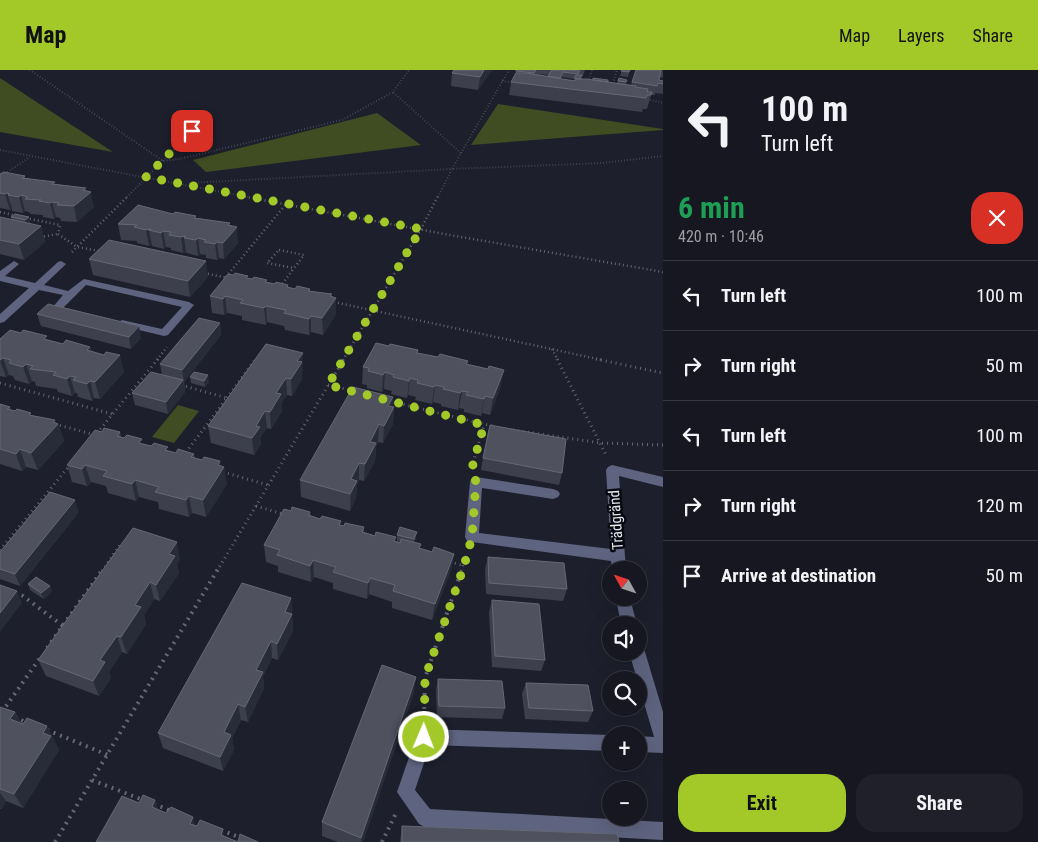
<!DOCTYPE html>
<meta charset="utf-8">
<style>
:root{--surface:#161721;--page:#1f202a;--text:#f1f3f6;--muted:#9e9fa5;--line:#35363f;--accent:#a2c927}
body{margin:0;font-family:"Roboto Condensed",sans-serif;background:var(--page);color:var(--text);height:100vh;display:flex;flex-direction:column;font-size:19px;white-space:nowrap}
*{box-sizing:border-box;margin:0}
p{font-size:16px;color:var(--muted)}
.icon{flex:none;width:28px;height:28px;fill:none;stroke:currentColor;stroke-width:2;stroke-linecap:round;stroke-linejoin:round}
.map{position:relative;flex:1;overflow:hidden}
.side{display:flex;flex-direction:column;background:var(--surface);width:375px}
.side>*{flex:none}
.hud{background:#161721;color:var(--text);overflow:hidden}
.needle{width:32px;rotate:310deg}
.controls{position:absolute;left:602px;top:491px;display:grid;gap:10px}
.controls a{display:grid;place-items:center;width:45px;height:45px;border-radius:50%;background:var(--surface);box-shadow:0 5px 20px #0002,0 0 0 1px var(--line);font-size:25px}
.pin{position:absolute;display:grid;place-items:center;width:42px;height:42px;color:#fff;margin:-21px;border-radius:10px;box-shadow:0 2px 8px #0006}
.me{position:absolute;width:55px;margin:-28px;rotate:1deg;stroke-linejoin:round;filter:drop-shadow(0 0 4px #0008)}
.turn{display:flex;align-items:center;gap:18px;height:105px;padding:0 15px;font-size:22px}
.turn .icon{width:65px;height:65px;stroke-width:2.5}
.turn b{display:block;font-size:35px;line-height:42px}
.round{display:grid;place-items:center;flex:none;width:52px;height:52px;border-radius:20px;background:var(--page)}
.overview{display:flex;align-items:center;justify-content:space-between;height:85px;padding:0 15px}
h1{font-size:30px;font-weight:700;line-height:38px;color:#1e9e55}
.cta{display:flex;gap:10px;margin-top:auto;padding:10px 15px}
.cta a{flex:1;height:58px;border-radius:20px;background:var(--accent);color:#111;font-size:20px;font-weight:700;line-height:58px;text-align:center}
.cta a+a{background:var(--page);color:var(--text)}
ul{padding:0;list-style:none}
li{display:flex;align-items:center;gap:15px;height:70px;padding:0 15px;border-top:1px solid var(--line)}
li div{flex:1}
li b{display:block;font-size:19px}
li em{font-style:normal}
header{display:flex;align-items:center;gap:30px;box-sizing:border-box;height:70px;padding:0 25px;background:var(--accent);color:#111}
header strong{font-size:24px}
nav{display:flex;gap:28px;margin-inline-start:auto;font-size:18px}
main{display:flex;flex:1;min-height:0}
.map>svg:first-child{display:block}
</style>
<header>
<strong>Map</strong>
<nav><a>Map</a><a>Layers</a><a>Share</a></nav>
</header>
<main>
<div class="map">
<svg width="663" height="772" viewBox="0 0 663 772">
<rect width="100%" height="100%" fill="#1d1f2c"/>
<path fill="#404c22" d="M0 8 113 82 0 62Z
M498 34 663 59V60L471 75Z
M377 43 421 75 206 102 193 90Z
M178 335 199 341 174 373 152 367Z"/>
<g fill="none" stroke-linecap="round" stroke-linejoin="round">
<path stroke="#656773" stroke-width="2" stroke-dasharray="0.5 2.5" stroke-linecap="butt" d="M30 0 163 91 179 89 342 50 393 22
M502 11 514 13
M588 12 592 0
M612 16 617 0
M647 29 663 33
M0 80 248 127
M461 83 509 0
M0 107 30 87
M189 113 452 99 461 83 393 22 409 0
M127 127 192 61
M438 127 452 99 603 93 663 86"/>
<path stroke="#656773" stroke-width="2.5" stroke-dasharray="1 3" stroke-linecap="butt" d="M241 126 444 164 663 202
M0 142 17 146
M26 148 60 155 58 164 77 177 100 181
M40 167 58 164
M279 180 304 185 294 198 267 193Z
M72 182 128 126
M204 203 228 208
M226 207 286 134
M280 217 294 198
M334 232 602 290
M552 279 558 290
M157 290 167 277
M343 290 421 159 438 126"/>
<path stroke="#656773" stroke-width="3" stroke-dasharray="1 4" stroke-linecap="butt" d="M557 289 606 385
M596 289 663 303
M0 313 112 344
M181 315 227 328 184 385
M328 315 354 321
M227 328 254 291
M389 331 492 356
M55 354 95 365
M513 360 601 373 663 375
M97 363 158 289
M472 397 484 355
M223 402 268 415
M256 436 286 445
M0 480 70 395
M450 492 464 496
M102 501 122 472
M217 501 344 289
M461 501 467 484"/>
<path stroke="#656773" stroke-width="4" stroke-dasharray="2 5" stroke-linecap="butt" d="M15 523 23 526 63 556
M47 578 103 499
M2 642 40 588
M424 646 425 608 462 499
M15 647 27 653
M47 660 108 685
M92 710 143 730
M154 734 171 741
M221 760 241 768
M55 772 218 499
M382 772 396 743"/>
<path fill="#5e637f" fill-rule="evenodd" d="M14 191 19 194 5 206 35 213 58 192 61 191 66 194 64 196 44 215 68 221 84 209 189 232 194 235 168 265 164 266 118 255 117 253 122 250 162 259 182 237 86 215 61 240 57 241 52 238 63 225 39 220 4 252 0 253V244L29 218 0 211V201Z
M612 395 663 407V417L619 406 626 500H612L611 491 472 472 467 471 465 467 470 412 471 409 476 407 553 419 558 421 560 424 558 427 553 429 482 418 479 463 611 479 606 400 608 397Z
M616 528H630L637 555H621Z
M639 576 642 577 645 582 663 642V683L639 682V666L654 667 629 582H639Z
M424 659 611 665V681L430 675 415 720 430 739 663 752V770L425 757 419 754 397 722 416 667 418 661Z"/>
</g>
<path fill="#3d404c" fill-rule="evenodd" d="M454 0H492L478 20 451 16 452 3Z
M516 0H585L583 6H582L581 9 617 13 619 8 627 10 626 14 631 15 636 0H663V8L660 7 659 10 663 11V24L655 23V25H651L647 39H643L642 42 509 25 511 12 515 4ZM536 4 549 5 548 6ZM562 7 574 9V11L561 9Z
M622 0H630L628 7 620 6Z
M0 104 25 106V108L56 114 86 118V121L94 137 77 152 61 151 60 148 56 147 54 149 43 147V145L30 144 29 142 25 141 23 143 12 141V138L10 140 0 138Z
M15 144 30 152 29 154 41 156 45 172 24 190 0 184V147L12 150 11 147Z
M173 144 196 148 230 153V156L238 173 224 189 219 188 217 190 206 188V185L200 184 198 186 187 183 186 182 183 183 171 180V178L166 177 164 179 152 176V175L149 176 137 173V171L121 170 118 154Z
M89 189 208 207 190 227 93 205Z
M248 208 275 214 288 215V217L295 219H310V222L332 227 336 244 323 265 311 262 309 265 285 260 284 256 267 252 266 255 242 250V246L227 243 224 245 212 243 210 226Z
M37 244 141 268 131 279 41 256Z
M220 253 221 265 184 312 185 322 168 344 135 335 132 323 162 305 160 294Z
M0 269 48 270 63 274 90 277 92 282 124 302 100 329 94 328 92 331 78 327 77 323H75L72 326 58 322 57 319 36 316 35 312 32 311 29 314 15 310 13 306 9 305 6 307 0 306Z
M266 274 303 300 302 301V309L292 326 287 325 282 332V341L271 359 267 358 260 368 261 374 254 385 211 373 208 356Z
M389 276 418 280V283L438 287 468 291 467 294 501 316 490 345 482 343 481 346 464 342V339L459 338 458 340 441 336V334L433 332 432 334 415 330 416 327 408 325 407 328 391 324 392 321 384 319 382 322 367 318V315L362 314 363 297Z
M190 307 209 312 205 317 191 313Z
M393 327 392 337H394L393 354 383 373 378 372 376 377 375 391 364 411 359 410 357 415 356 428 350 441 301 427 300 410Z
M0 334 10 337 11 340 32 346 55 350 56 353 58 354 64 371 38 400 26 397 22 401 0 394Z
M102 362H120L121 367 143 374 176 383 194 384 195 388 221 396 227 414 206 447 192 443 189 447 159 439 158 432 139 427 136 431 108 423 106 416 91 412 87 416 72 412 67 395Z
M483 388 562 403 559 415 481 400Z
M291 441 310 442 311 446 344 456 364 457V462L400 473V472L397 471V465L416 468 414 472 421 474 420 478 432 482 454 484 451 500 432 550 392 538V532L369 524 367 529 333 519V513L314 507 311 512 278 502V496L266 492 264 475Z
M79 442 20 516 0 509V482Z
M488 487 567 519 563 531 486 524 485 499Z
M180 489 177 495 179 503 160 531 154 529 144 545 146 554 127 584 122 582 109 602 111 608 99 626 46 606 38 590Z
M28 514 50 516 52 521 44 529 30 520Z
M291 528 293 561 278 590 272 588 263 606 264 618 248 652 241 650 232 668 234 680 223 701 163 678 158 663Z
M492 530 545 590 541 601 492 597 489 542Z
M438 609 505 638 502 649 437 647 436 620Z
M526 613 593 641 588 652 525 649 522 624Z
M414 622 363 772H338L322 766V752Z
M0 637 15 642 21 653 55 671V672L59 680 23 738 6 731 1 739H0Z
M402 756 619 772H400Z"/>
<path fill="#282b38" d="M484 0H492L478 20 480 7Z
M86 118 87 125 91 122 94 137 77 152 74 136 83 120Z
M7 123 12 138 10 140 5 124Z
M21 125 25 141 23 143 19 127Z
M52 132 56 147 54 149 50 133Z
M29 147 30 152 26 156 25 150Z
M230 153 231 164 237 157 238 173 224 189 223 173 228 155Z
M41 156 45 172 24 190 19 174Z
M151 159 149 160 152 175 149 176 146 160Z
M163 161 166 177 164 179 161 163Z
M186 166 184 168 186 182 183 183 181 167Z
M198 168 200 184 198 186 196 170Z
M217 172 219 188 217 190 215 174Z
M206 191 208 207 190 227 188 211Z
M332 224V233L336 228V244L323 265 322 248 330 226Z
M225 226 227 243 224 245 223 229Z
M266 236 267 252 266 255 264 238Z
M311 246V262L309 265V249Z
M220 253 221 265 184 312 182 300Z
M139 256 141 268 131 279 129 267Z
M90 277 95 294 87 280Z
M303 283 302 309 292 326 291 309 297 291Z
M120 285 124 302 100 329 95 312Z
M3 288 9 305 6 307 0 291Z
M26 294 32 311 29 314 23 297Z
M504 300 501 316 490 345 493 328Z
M385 302 384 319 382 322 383 305Z
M208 305 209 312 205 317 204 311Z
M70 306 75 323 72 326 67 309Z
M286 308 287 325 282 332V341L271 359 270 342 276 323Z
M410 308 408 325 407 328 409 311Z
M183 310 185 322 168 344 166 332Z
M90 311 94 328 92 331 87 314Z
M435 315 433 332 432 334 434 317Z
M462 321 459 338 458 340 460 323Z
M485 326 482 343 481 346 484 329Z
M393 327 392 341 394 337 393 354 383 373 384 356 388 336Z
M265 341 267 358 260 368 261 374 254 385 252 368 256 356Z
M55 350 56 356 58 354 64 371 38 400 31 383Z
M379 354 378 372 376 377 375 391 364 411 365 394 370 372Z
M20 379 26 397 22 401 16 384Z
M220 391 222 401 224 397 227 414 206 447 203 430 218 395Z
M359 393V410L357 415 356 428 350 441 351 409Z
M85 395 91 412 87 416 82 399Z
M135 410 139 427 136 431 132 414Z
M189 426 192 443 189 447 186 430Z
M75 430 79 442 20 516 15 504Z
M177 472 180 489 177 495 179 503 160 531 156 515 169 484Z
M454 484 451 500 432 550 435 534Z
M313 490 314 507 311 512 310 496Z
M370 508 369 524 367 529 368 513Z
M150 512 154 529 144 545 146 554 127 584 121 567 135 535Z
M50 516 52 521 44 529 41 523Z
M17 521 22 533 0 562V543Z
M291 528 293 561 278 590 277 574 285 542Z
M117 566 122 582 109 602 111 608 99 626 93 611 100 590Z
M271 571 272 588 263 606 264 618 248 652 245 637 256 600Z
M416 607 414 622 363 772H361V768Z
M238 634 241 650 232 668 234 680 223 701 220 687 224 662Z
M15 642 23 658 10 649Z
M47 656 55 671V672L59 680 23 738 14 724 43 663Z
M0 723 6 731 1 739 0 738Z
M155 730 161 748 152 737Z
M193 747 198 764 190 754Z
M223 759 226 772 221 765Z"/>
<path fill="#4f515e" stroke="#666974" d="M454 0H484L480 7 452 3Z
M516 0H536L534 3 516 1Z
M552 0H571L580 1 578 4 563 2 560 8 548 6Z
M622 0H630L629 2 621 1Z
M636 0H661L659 10 663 11V14L658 13 657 16 632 12Z
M516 3H526L575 11 576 9H586L636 16 635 17 648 19 647 22H652L651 25H647L646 28 511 12Z
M576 5H582L580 9 574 8Z
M593 8 608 10V12L593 10Z
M619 8 627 10 626 12 618 11Z
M4 102 25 106 22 108 55 112 52 114 86 118 83 120 91 122 74 136 57 135 59 133 52 132 50 133 39 131 41 130 25 129 28 127 21 125 19 127 8 125 10 124 7 123 5 124 0 123V104Z
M138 135 173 144 175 142 196 146 194 148 230 153 228 155 237 157 223 173 217 172 215 174 204 172 206 170 198 168 196 170 184 168 186 166 181 167 169 165 171 162 163 161 161 163 149 160 151 159 146 160 134 157 137 155 118 154Z
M15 144 29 147 25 150 11 147Z
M0 147 41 156 19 174 0 170Z
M109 170 206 191 188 211 89 189Z
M235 203 248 206 246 208 252 209 254 207 267 210 265 212 275 214 276 212 288 215 287 217 295 219 297 216 310 219 308 221 332 224 330 226 336 228 322 248 311 246 309 249 284 243 286 240 266 236 264 238 240 233 243 230 225 226 223 229 210 226 228 204 233 205Z
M48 234 139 256 129 267 37 244Z
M199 248 220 253 182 300 160 294Z
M10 260 21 263 23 260 47 266 44 269 63 274 66 270 90 277 87 280 104 285 106 282 120 285 95 312 90 311 87 314 73 310 76 307 70 306 67 309 53 305 56 302 30 299 33 296 26 294 23 297 9 293 11 290 3 288 0 290V269Z
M376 273 389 276 390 274 418 280 417 283 438 287 440 284 468 291 466 294 488 299 489 296 504 300 493 328 485 326 484 329 466 325 468 322 462 321 460 323 443 319 444 317 435 315 434 317 417 313 418 310 410 308 409 311 393 307 394 305 385 302 383 305 368 301 369 298 363 297Z
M266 274 303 283 297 291 302 292 291 309 286 308 276 323 281 324 270 342 265 341 256 356 260 357 252 368 208 356Z
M151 302 183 310 166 332 132 323Z
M194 302 208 305 204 311 190 307Z
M353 317 393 327 388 336 394 337 384 356 379 354 370 372 376 373 365 394 359 393 351 409 357 411 350 424 300 410Z
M0 334 10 337 7 339 15 341 17 339 31 343 29 345 55 350 53 352 58 354 31 383 20 379 16 384 0 379Z
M490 355 566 369 562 403 483 388Z
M104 358 120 362 117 366 124 368 127 365 142 369 139 373 151 376 154 373 168 377 165 380 176 383 178 379 194 384 191 387 202 390 204 387 220 391 218 395 224 397 203 430 189 426 186 430 155 422 159 417 135 410 132 414 103 406 107 401 85 395 82 399 67 395 95 360 102 362Z
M50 422 75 430 15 504 0 499V482Z
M292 437 310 442 308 445 320 449 322 446 341 451 339 455 344 456 345 453 364 457 362 462 375 466 376 462 396 467 394 471 400 473 401 469 421 474 419 478 432 482 434 477 454 484 435 534 393 521 395 515 370 508 368 513 333 502 336 497 313 490 310 496 277 485 280 480 264 475 284 439 291 441Z
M400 457 417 462 414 469 397 465Z
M133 458 177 472 169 484 175 486 156 515 150 512 135 535 141 537 121 567 117 566 100 590 105 592 93 611 38 590Z
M488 487 564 493 567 519 489 513Z
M36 507 50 516 41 523 28 514Z
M242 513 291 528 285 542 292 544 277 574 271 571 256 600 263 602 245 637 238 634 224 662 231 665 220 687 158 663Z
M0 515 17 521 0 543Z
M492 530 539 534 545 590 495 586Z
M382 595 416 607 361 768 322 752Z
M438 609 502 611 505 638 439 636Z
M526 613 588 615 593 641 529 638Z
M0 637 15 642 10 649 23 654 27 648 47 656 43 663 51 666 14 724 0 719Z
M143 725 155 730 152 737 166 743 171 737 193 747 190 754 197 756 200 750 223 759 221 765 238 772 240 764 258 772H96L122 726 139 733Z
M402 756 617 764 619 772H402Z"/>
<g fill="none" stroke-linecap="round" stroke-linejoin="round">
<path stroke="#a2c927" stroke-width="9" stroke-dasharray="0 16.2" d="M192 61 146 107 421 159 328 315 484 355 472 398 476 412 472 467 464 496 425 608 424 667"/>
</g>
<g text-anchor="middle" stroke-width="5" stroke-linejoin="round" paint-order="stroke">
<g font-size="15" fill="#e4e6ef" stroke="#08090f">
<text transform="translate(616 450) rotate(-94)" y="5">Trädgränd</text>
</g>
</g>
</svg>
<div class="controls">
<a><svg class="needle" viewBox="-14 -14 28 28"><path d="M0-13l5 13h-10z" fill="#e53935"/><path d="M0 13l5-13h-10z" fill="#9e9fa5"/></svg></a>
<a><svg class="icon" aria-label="sound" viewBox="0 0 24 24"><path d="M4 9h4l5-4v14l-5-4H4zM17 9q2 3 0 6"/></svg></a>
<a><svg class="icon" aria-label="search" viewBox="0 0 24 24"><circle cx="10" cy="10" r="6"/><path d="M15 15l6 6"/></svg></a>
<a>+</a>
<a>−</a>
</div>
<div class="pin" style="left:192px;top:61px;background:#d93025"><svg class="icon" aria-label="arrive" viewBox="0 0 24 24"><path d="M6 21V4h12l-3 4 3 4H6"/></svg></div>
<svg class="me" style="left:424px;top:667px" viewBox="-20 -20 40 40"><circle r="17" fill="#a2c927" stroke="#fff" stroke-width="3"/><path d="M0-11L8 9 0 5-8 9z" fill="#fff"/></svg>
</div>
<section class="side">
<div class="hud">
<div class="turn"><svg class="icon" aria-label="left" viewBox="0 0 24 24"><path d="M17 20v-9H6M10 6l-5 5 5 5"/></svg><div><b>100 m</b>Turn left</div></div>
</div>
<div class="overview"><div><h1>6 min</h1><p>420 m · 10:46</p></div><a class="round" style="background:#d93025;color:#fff"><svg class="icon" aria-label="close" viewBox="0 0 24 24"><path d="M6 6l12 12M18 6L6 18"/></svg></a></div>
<ul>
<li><svg class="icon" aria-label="left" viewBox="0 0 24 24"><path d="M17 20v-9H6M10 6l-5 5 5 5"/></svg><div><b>Turn left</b></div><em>100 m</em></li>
<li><svg class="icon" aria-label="right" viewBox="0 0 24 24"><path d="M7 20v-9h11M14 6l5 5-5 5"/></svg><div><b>Turn right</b></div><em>50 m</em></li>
<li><svg class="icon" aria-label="left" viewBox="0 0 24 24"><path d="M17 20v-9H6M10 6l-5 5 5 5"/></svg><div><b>Turn left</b></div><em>100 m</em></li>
<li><svg class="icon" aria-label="right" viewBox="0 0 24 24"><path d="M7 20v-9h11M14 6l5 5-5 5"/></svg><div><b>Turn right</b></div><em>120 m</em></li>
<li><svg class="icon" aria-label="arrive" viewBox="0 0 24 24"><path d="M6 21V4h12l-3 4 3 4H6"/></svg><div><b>Arrive at destination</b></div><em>50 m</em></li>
</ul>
<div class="cta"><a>Exit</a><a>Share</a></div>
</section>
</main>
